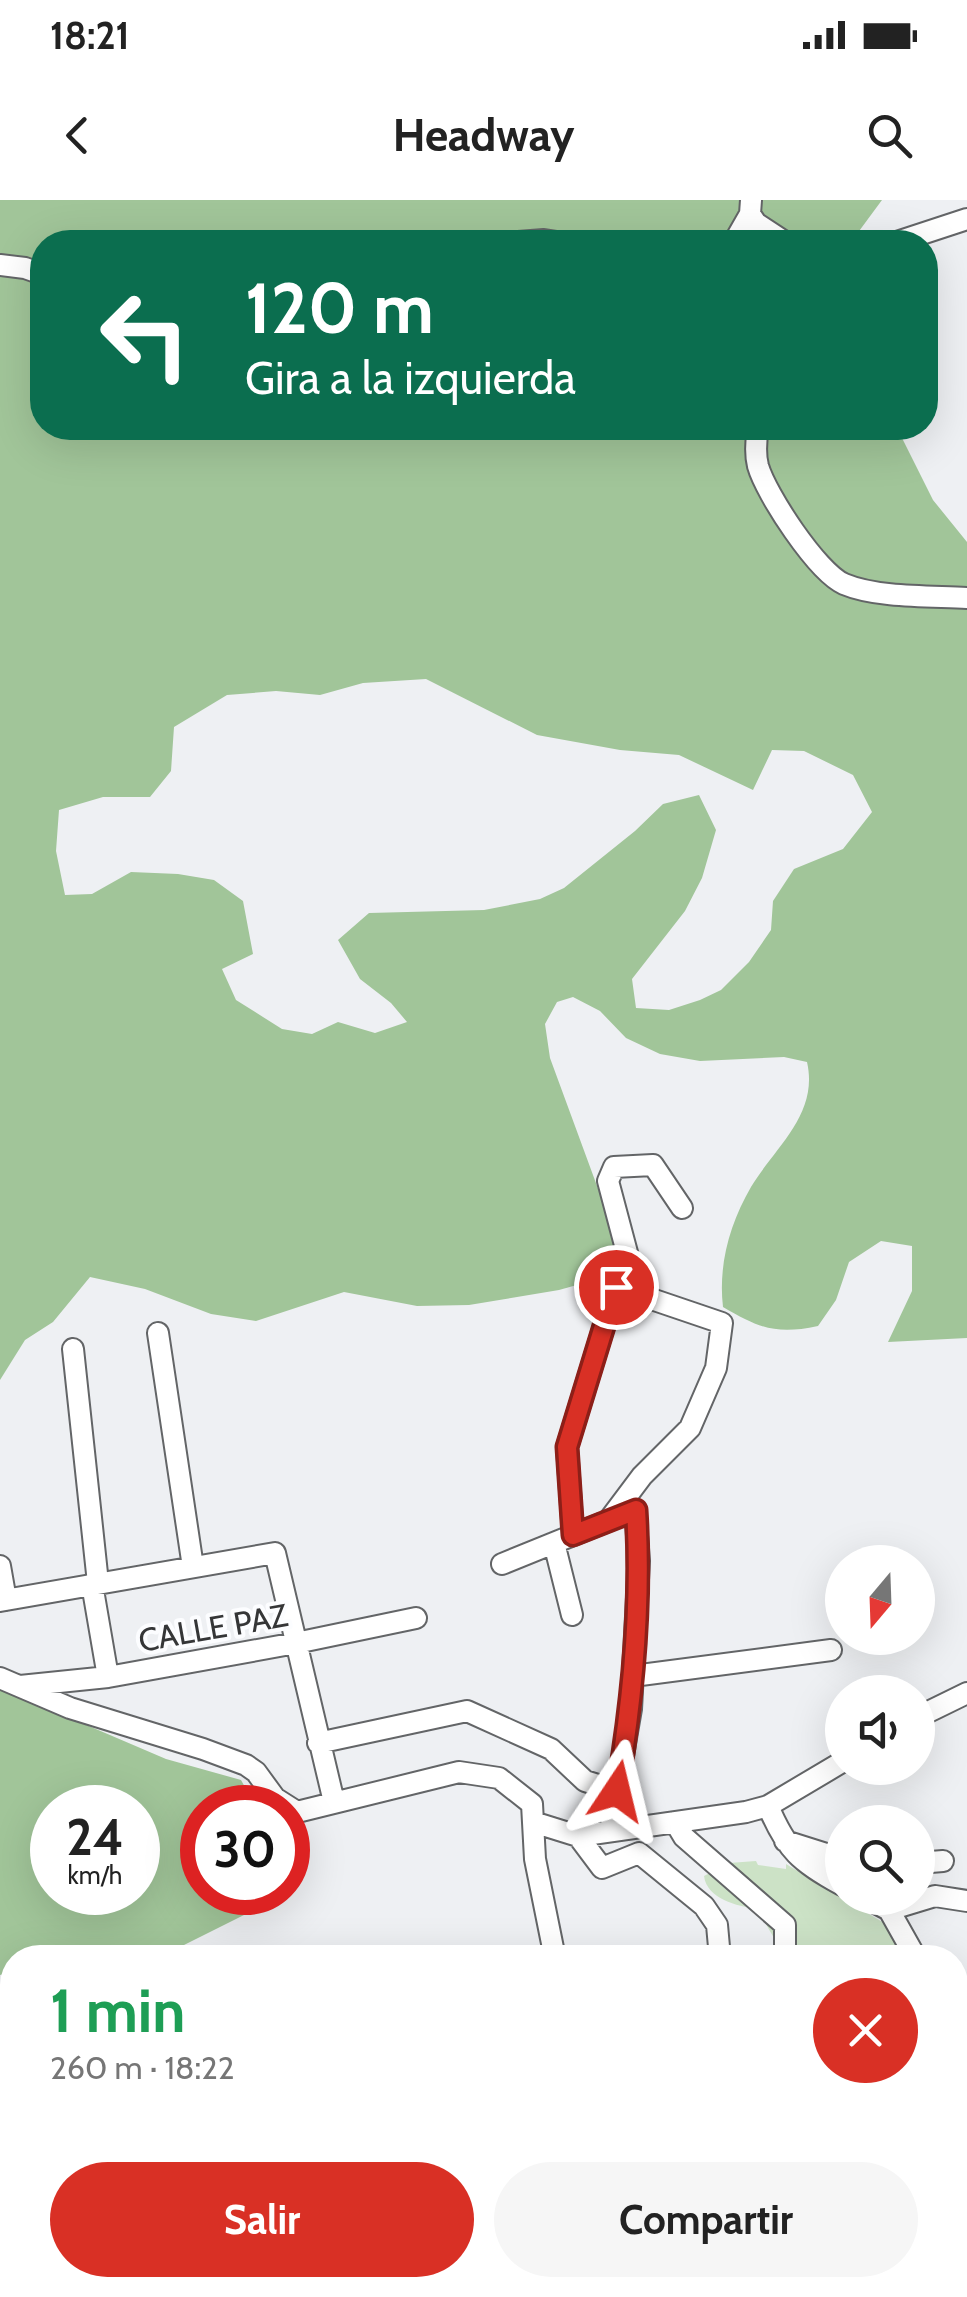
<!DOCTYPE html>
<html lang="es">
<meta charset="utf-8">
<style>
:root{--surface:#fff;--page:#f6f6f6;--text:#222;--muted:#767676;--accent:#d93025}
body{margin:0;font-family:Cabin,sans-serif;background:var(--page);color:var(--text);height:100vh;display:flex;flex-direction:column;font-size:38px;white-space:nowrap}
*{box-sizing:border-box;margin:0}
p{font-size:32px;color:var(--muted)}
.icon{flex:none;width:55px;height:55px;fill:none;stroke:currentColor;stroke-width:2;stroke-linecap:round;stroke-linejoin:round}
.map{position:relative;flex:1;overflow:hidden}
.sheet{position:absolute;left:0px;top:1745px;width:968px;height:352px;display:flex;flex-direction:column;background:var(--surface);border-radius:40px 40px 0 0;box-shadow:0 10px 40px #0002}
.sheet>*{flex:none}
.banner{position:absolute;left:30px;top:30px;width:908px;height:210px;border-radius:40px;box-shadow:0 10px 40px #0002;background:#0b6e4f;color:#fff;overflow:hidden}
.needle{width:65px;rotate:199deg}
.controls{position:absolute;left:825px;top:1345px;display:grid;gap:20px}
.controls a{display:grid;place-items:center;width:110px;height:110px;border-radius:50%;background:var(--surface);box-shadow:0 10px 40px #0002;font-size:50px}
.speed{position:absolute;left:30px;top:1585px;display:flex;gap:20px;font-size:50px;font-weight:700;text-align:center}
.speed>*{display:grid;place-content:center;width:130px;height:130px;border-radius:50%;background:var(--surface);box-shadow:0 10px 40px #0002;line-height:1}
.speed small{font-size:25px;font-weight:400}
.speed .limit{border:15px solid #d22;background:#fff;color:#111}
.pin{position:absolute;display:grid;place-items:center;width:85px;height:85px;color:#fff;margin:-42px;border:5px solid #fff;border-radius:50%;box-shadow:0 2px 10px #0007}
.me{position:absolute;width:110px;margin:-55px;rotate:10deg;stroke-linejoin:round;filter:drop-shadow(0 0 8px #0008)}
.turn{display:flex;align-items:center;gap:35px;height:210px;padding:0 50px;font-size:45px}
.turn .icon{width:130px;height:130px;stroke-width:2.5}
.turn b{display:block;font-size:70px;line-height:85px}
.round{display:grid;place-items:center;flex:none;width:105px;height:105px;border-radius:52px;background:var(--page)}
.summary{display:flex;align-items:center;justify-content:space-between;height:170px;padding:0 50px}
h1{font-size:60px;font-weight:700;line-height:75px;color:#1e9e55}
.button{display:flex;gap:20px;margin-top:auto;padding:20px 50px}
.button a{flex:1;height:115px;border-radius:60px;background:var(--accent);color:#fff;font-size:40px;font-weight:700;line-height:115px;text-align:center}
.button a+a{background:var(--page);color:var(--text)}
.status{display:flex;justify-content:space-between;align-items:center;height:70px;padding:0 50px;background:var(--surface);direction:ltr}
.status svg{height:28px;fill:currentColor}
header{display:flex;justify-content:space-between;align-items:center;height:130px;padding:0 50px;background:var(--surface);font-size:45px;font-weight:700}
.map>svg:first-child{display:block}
</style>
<div class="status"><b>18:21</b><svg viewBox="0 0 49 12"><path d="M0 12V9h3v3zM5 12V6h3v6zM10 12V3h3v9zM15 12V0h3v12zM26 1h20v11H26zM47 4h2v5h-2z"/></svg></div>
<header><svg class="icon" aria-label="back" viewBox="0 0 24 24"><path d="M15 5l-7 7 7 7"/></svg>Headway<svg class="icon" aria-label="search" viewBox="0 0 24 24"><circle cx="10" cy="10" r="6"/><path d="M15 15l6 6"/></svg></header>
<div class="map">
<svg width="967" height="2097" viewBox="0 0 967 2097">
<rect width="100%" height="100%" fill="#eef0f3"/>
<path fill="#cce2c6" d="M756 1661 758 1665 786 1669V1664L894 1729 910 1757H773L774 1738 757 1709C737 1706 707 1699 704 1676L729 1663Z"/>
<path fill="#a1c599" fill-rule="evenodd" d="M0 0H882L851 42H42V228H897L933 300 967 342V1138L888 1142 912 1091V1046L881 1041 849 1062 836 1100 818 1126C776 1135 759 1128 723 1107 718 1065 730 1023 751 987 775 947 819 914 807 862L784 857 700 861 660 854 626 838 600 811 573 797 557 802 545 824 550 858 611 1024 619 1055 609 1076 559 1090 469 1105 417 1106 344 1092 256 1121 211 1114 145 1089 90 1077 53 1122 25 1140 0 1180ZM426 479 537 535 620 550 679 555 753 590 772 550 804 551 853 575 872 612 843 649 794 669 773 701 771 730 749 762 721 790 700 800 669 810 636 808 632 779 685 711 702 678 716 630 699 595 663 604 635 631 564 688 540 699 484 710 369 713 338 740 360 779 391 803 407 822 375 833 338 822 312 834 282 829 236 800 222 769 253 754 243 701 214 680 178 674 131 672 92 694 65 695 56 651 59 610 103 597H150L171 571 174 527 227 495 276 491 320 495 363 483Z
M0 1488 166 1559 241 1580 256 1607 202 1608V1692L262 1693 258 1708 166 1754 138 1758H12V1772L0 1775ZM52 1608H138V1692H52Z"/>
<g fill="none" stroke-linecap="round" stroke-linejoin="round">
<defs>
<path id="minor" d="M750 14 756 23 785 42
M518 42 544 40 557 42
M734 42 750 14 751 0
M897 42 967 19
M0 65 25 68 42 74
M758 228C756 240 755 254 758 266 766 294 817 372 844 384 877 398 931 396 967 398
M638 1094 608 981 614 967 653 965 682 1008
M158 1133 193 1367
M73 1149 98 1383
M573 1335 567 1247 616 1087 722 1123 716 1168 690 1228 642 1276 609 1320
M554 1343 572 1415
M502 1364 635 1310 639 1361 631 1509 610 1631
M0 1366 6 1400
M92 1384 108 1477
M0 1401 275 1353 334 1602
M633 1476 831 1450
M0 1478 70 1508 203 1549 246 1565 256 1572 275 1598 297 1612 459 1572 499 1578 532 1604 535 1659 555 1758
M20 1486 108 1477 296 1443 416 1418
M918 1517 967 1493
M318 1543 467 1511 551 1549 585 1581 617 1591
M768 1606C787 1651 800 1662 842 1685
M533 1622 578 1636 746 1612 768 1606 842 1562
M675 1622 684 1637 785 1725V1758
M578 1636 602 1668 639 1653 704 1706 717 1725 720 1758
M785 1641 842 1659
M918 1663 943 1661
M866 1698 889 1710
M889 1710 935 1696 967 1701
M889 1710 916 1758
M955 1836 967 1832
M955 1928 967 1945
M955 1987 967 1981
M0 2003 12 2001
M0 2046 5 2071
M155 2085 158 2097
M465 2085 552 2097
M633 2085 634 2097
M754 2085 760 2097
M915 2085 926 2097
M264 2086 345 2097
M91 2097 96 2085
M405 2097 418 2085
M774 2097 802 2085"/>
<path id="major" d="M955 2082 967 2064"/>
</defs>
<use href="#minor" stroke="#636567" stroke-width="24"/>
<use href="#major" stroke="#636567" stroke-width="29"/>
<use href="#minor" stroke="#fff" stroke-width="20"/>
<use href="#major" stroke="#fff" stroke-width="25"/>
</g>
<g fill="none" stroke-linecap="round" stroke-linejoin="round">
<defs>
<path id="route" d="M616 1087 567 1247 573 1335 636 1310C642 1404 633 1498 617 1591"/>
</defs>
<use href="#route" stroke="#8d1f18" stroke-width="25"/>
<use href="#route" stroke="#d93025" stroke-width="18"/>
</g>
<g text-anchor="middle" stroke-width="8" stroke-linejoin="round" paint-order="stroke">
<g font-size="32" fill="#353637" stroke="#fcfdff">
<text transform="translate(213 1428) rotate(-10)" y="11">CALLE PAZ</text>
</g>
</g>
</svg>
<div class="controls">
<a><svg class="needle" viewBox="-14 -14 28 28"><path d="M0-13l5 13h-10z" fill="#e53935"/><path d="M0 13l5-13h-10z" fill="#767676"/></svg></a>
<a><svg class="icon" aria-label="sound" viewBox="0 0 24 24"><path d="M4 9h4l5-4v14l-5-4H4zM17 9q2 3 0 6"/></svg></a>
<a><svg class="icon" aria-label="search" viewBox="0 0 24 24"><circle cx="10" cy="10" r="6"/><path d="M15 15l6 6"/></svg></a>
</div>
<div class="speed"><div>24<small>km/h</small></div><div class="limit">30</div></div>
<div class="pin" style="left:616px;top:1087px;background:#d93025"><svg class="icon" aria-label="arrive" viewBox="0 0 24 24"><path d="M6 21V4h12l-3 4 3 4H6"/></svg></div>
<svg class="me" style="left:617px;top:1591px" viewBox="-20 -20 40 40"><path d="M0-17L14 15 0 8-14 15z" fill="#d93025" stroke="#fff" stroke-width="4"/></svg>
<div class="banner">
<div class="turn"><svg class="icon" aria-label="left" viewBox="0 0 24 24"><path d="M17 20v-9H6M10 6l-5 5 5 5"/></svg><div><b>120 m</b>Gira a la izquierda</div></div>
</div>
<section class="sheet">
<div class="summary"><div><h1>1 min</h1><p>260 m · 18:22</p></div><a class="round" style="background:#d93025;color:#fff"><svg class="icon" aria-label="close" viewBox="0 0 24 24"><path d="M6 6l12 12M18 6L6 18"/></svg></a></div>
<div class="button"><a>Salir</a><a>Compartir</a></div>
</section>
</div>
